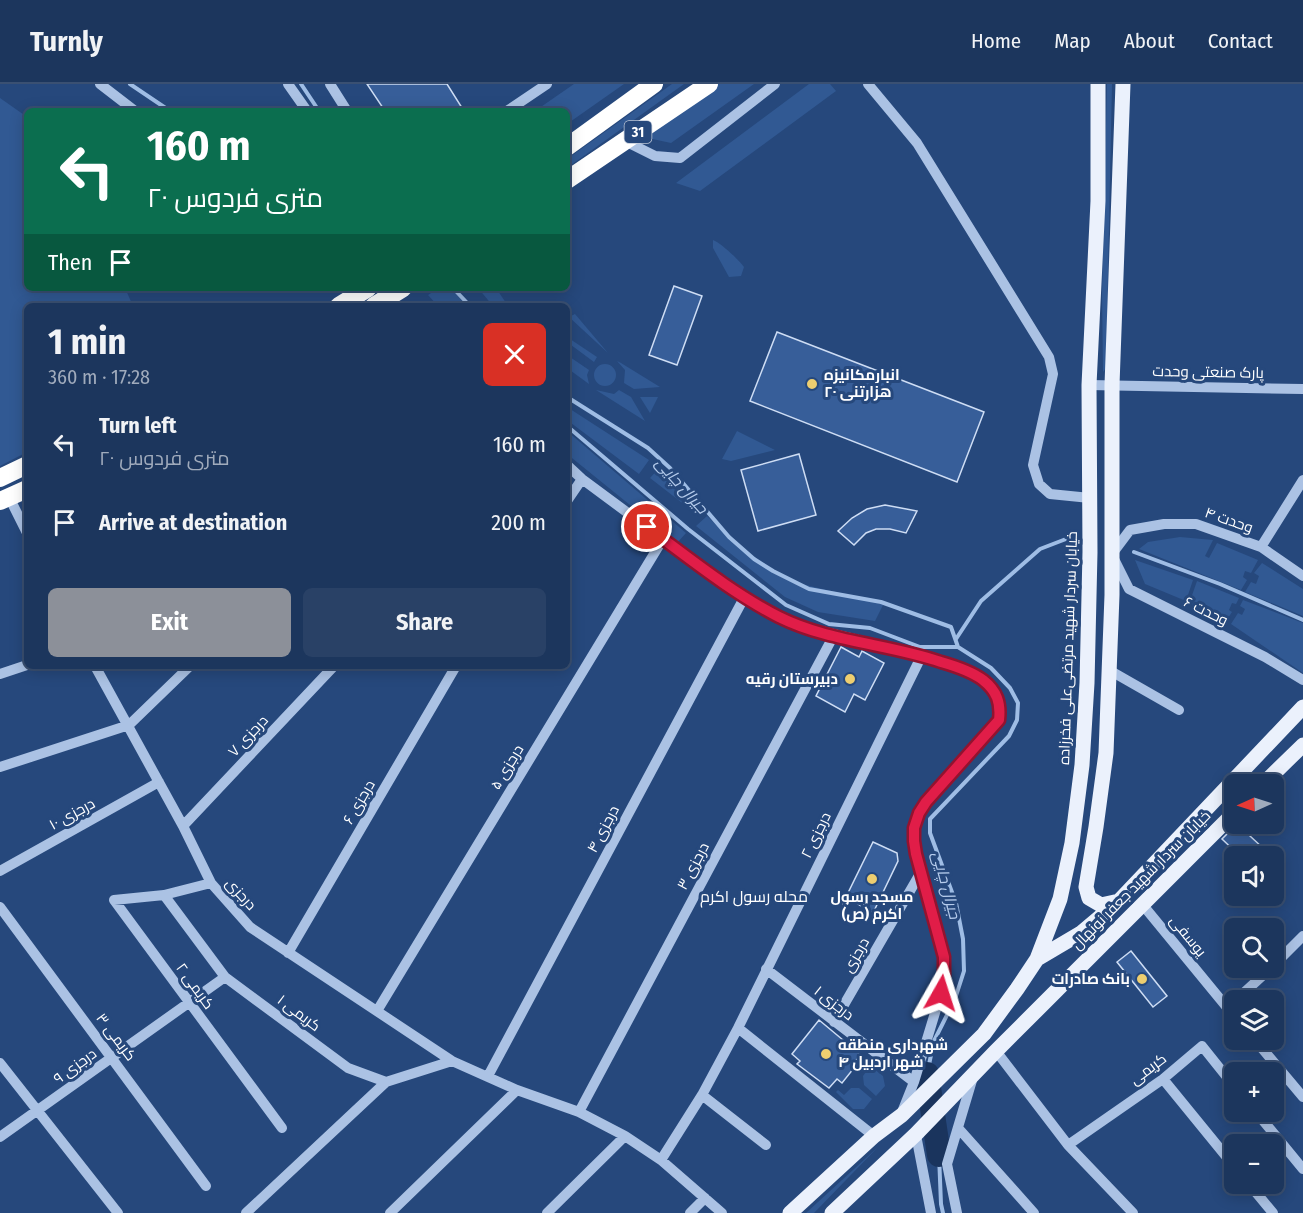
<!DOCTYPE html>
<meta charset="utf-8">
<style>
:root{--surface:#1c365d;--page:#294166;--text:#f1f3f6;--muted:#a0abbc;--line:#3a5072;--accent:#8c9099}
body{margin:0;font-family:"Fira Sans Condensed",Cairo,sans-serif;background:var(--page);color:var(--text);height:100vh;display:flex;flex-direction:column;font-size:22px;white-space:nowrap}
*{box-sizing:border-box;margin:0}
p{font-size:20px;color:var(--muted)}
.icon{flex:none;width:33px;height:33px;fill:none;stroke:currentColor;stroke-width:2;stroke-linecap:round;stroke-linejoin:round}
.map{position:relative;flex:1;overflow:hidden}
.sheet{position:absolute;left:24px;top:219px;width:546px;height:366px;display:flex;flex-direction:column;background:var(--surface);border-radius:9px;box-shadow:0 3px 15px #0003,0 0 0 2px var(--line)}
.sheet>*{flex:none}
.top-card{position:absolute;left:24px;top:24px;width:546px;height:183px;border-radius:9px;box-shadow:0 3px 15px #0003,0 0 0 2px var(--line);background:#0b6e4f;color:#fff;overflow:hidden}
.needle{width:39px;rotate:267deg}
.fabs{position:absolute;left:1224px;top:690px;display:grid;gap:12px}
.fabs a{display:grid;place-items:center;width:60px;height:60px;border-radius:9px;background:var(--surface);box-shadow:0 3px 15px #0003,0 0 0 2px var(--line);font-size:30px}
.pin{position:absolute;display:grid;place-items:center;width:51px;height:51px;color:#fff;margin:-26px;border:3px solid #fff;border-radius:50%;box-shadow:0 2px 6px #0007}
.me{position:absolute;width:66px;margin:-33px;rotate:6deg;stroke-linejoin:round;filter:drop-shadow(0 0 4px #0008)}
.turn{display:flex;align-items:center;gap:21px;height:126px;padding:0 24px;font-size:27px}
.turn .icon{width:78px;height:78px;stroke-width:2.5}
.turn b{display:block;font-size:42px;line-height:51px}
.then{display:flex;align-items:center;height:57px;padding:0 24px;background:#0003;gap:12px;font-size:22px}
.round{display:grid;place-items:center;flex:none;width:63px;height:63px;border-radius:9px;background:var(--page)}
.summary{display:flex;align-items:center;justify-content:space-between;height:102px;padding:0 24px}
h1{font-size:36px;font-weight:700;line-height:45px}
.action{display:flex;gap:12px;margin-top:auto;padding:12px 24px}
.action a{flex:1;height:69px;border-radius:9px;background:var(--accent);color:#fff;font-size:24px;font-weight:700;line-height:69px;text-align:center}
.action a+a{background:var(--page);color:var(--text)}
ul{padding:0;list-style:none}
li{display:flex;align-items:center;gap:18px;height:78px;padding:0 24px}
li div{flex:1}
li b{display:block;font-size:22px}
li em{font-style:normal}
header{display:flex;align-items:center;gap:36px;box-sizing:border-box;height:84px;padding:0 30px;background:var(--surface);border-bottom:2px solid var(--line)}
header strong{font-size:28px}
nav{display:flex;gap:33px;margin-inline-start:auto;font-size:21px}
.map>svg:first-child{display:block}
</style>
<header>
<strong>Turnly</strong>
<nav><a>Home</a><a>Map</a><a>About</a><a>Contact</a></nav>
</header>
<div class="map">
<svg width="1303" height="1129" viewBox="0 0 1303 1129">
<rect width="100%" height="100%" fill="#26487c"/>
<path fill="#315993" d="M574 0H624L567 40V27H535Z
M672 0H684L567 84V75Z
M710 0H754L671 59 634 51Z
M809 0H830L836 7 700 107 676 99Z
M1107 0H1112L1106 284 1103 288 1102 210Z
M0 14 27 33V204H125L133 222H27V368L0 382Z
M713 156C721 159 739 176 744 183L741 192 729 193 713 164Z
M439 204H451L466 221 438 222 428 211Z
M478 204H496L508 222H493Z
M575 230 608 269 569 233Z
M567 253 597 273 594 278 567 258Z
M567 271 589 286 587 291 589 300 567 284Z
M617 277 621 279 660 303 634 305 624 299 625 286Z
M594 291a11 11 0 1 1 22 0a11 11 0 1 1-22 0Z
M596 306 614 310 619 306 631 313 645 337Z
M640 313H658L650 329Z
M567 323 649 376 639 390 567 336Z
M567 347 686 449 677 459 567 370Z
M737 347 775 366 731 377 722 375Z
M660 383 699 432 650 394Z
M707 432C731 455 757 484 790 496 820 507 853 509 883 521L875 537 818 528 785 513 696 442Z
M1180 453 1213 456 1205 472 1209 474 1217 459 1258 476 1251 489 1245 487 1243 493 1247 496 1241 506 1139 465 1148 458Z
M1135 476 1193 496 1186 517 1145 500Z
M1262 479 1303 505V532L1245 508 1251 498 1256 500 1259 492 1254 489Z
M1197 497 1239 514 1236 520 1232 519 1229 526 1232 528 1226 537 1189 520Z
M1243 516 1303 539V589L1231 540 1238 529 1242 531 1245 525 1240 522Z
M864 977 883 992 885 1002 876 1012 864 1001 863 992 868 985 862 980Z
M851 1004H859L872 1015 864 1025H853L836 1008 838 1006 844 1011Z
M878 1063 814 1129H806Z"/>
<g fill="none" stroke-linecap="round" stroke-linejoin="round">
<path stroke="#9fbde5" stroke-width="4" d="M130 0 170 27
M301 0 319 27
M453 204 470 222
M567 313 648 364 670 384 729 453 754 475 773 487 809 505 881 518 951 543 958 563 991 584 1010 604 1018 619 1017 636 1009 652 930 735V749L956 819 963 855 964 887 955 915 934 957 927 990
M567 342 688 445 786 521 829 540 870 544 920 563H958
M1134 468 1220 500 1303 536
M956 555 981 517 1040 465 1066 455
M939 1071 941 1120 943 1129"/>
<path stroke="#1a345d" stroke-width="24" d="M927 990 939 1071"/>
</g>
<path fill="#375e99" stroke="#ceddf4" stroke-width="1.5" d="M367 0H447L464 27H385Z
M674 202 702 212 677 281 649 271Z
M777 248 984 328 957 398 750 317Z
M799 370 816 431 758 447 741 386Z
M885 421 917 427 906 449 890 445H876L866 449 854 461 838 447 852 434 867 425Z
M841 563 859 573 862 567 884 579 865 616 854 610 845 628 816 612Z
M1237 740 1263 764 1256 772H1240L1222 755Z
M873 758 897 769 898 777 873 829 846 813Z
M1131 867 1167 912 1153 923 1117 878Z
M819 936 861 971 851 982 854 984 842 999 837 995 829 1004 797 980 800 977 792 970Z"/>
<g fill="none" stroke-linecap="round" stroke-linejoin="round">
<path stroke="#abc2e4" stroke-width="10" d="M100 0 135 27
M288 0 307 27
M330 0 347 27
M868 0 917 59 1049 273 1053 290 1033 381 1039 400 1050 410 1090 414
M507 27 547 0
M625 57 655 72 680 74 775 0
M1089 301 1303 305
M567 381 582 395 663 455 762 524 801 542 922 571 957 583 983 596 999 616V636L926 718 919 729 914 744 916 770 939 848 944 873V891L941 909 914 998 902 1028
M9 413 27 449
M567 417 582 395
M1261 463 1303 396
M1112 470 1130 446 1164 440H1196L1261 463 1303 492
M1114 475 1129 505 1265 573 1303 596
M95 582 183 742 211 799 250 843 452 977 517 1006 579 1028 625 1052 661 1076 722 1129
M1109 586 1179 626
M0 590 27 581
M0 683 129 641 190 582
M183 742 334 582
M0 787 159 698
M211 799 164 811 114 816 282 1044
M164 811 225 893 348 984 386 998 452 977
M1142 820 1234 932
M0 823 206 1102
M288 869 456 582
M1274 881 1303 852
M766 885 914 998
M1236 916 1271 884
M377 927 663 455
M834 938 921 788
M738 944 874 1052
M1255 956 1303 1013
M996 967 1068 1061 1133 1129
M0 979 118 1129
M488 992 745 512
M1163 995 1234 1082
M702 1011 766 1061
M579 1028 834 551
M1256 1028 1303 1085
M959 1045 1034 1129
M916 1051 931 1129
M0 1053 225 893
M1068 1061 1163 995 1202 962 1234 1002
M661 1076 702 1011 738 944 922 571
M1249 1100 1273 1129
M246 1129 386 998
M390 1129 517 1006
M547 1129 625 1052
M690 1129 705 1114
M957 1129 947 1080 973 993"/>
<path stroke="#ebf1fc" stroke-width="15" d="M1263 700 1303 661
M1119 817 1101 821 1089 814 1086 803 1096 743 1106 669 1112 511V301L1123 0
M1037 875 1081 849 1119 817 1303 623
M790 1129 874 1052 902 1031 984 950 1017 905 1037 875 1060 815 1072 759 1082 681 1087 599 1090 468 1089 301 1098 117V0
M832 1129 916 1050 996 967 1234 729"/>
<path stroke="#fff" stroke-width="18" d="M567 63 654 0
M567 96 709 0
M339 222 368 204
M374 222 403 204
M0 394 27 381
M0 417 27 405"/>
</g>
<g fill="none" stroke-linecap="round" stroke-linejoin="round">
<defs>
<path id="route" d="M647 443C689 474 732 509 779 533 829 558 889 560 941 578 955 582 971 587 983 596 997 607 1001 619 999 636L926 718 919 729 914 744V757L916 770 944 873V891L941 909"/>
</defs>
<use href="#route" stroke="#92132f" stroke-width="15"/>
<use href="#route" stroke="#e11d48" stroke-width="10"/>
</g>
<g fill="#edce70" stroke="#26487c" stroke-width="2">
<circle cx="812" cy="300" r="6"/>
<circle cx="850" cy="595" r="6"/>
<circle cx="872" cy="795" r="6"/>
<circle cx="1142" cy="895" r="6"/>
<circle cx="826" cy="970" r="6"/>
</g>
<g text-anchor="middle" stroke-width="6" stroke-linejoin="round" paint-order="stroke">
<rect fill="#26487c" stroke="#bec8d8" stroke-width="1.5" x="624.5" y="37" width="27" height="22" rx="4.5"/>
<g font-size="14" font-weight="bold" fill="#fff">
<text x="638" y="53">31</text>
</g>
<g font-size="15" fill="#fff" stroke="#26487c">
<text transform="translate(1208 288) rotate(1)" y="5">پارک صنعتی وحدت</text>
<text transform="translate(1229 436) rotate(19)" y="5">وحدت ۴</text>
<text transform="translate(1206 527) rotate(26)" y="5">وحدت ۶</text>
<text transform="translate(1068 564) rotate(-88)" y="5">خیابان سردار شهید مرتضی‌علی فخرزاده</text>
<text transform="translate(248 652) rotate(-47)" y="5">درجزی ۷</text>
<text transform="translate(507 683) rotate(-59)" y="5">درجزی ۵</text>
<text transform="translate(359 718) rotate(-60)" y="5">درجزی ۶</text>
<text transform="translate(72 730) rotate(-29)" y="5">درجزی ۱۰</text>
<text transform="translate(603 745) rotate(-62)" y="5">درجزی ۴</text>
<text transform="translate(816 751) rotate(-64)" y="5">درجزی ۲</text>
<text transform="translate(693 782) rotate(-62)" y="5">درجزی ۳</text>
<text transform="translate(1141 796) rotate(-45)" y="5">خیابان سردار شهید جعفر نونهال</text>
<text transform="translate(241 810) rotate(48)" y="5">درجزی</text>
<text transform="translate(1188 852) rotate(51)" y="5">یوسفی</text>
<text transform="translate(856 871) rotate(-60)" y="5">درجزی</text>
<text transform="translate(195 902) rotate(54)" y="5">کریمی ۲</text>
<text transform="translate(834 919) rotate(38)" y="5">درجزی ۱</text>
<text transform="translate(299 929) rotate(37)" y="5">کریمی ۱</text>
<text transform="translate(116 953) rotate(53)" y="5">کریمی ۳</text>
<text transform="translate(75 982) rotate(-36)" y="5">درجزی ۹</text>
<text transform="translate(1148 985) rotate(-37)" y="5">کریمی</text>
</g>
<g font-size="15" font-weight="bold" fill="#fff" stroke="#26487c" text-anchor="start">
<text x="824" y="296">انبارمکانیزه<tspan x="824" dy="17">۲۰ هزارتنی</tspan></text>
<text x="838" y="600" text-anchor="end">دبیرستان رقیه</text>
<text x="872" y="818" text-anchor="middle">مسجد رسول<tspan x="872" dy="17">اکرم (ص)</tspan></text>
<text x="1130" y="900" text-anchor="end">بانک صادرات</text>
<text x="838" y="966">شهرداری منطقه<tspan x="838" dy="17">۴ شهر اردبیل</tspan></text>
</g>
<g font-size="16" font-style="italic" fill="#b6ccec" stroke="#26487c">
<text transform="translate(682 401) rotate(48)" y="6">جیرال چایی</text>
<text transform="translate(947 801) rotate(75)" y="6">جیرال چایی</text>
</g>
<g font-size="16" fill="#fff" stroke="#26487c">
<text x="754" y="818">محله رسول اکرم</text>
</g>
</g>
</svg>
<div class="fabs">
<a><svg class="needle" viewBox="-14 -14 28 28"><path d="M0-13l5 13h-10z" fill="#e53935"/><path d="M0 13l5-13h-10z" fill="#a0abbc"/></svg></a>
<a><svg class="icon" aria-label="sound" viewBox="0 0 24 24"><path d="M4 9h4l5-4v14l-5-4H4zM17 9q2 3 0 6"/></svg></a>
<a><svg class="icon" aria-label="search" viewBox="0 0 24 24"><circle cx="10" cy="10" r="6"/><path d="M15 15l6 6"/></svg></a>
<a><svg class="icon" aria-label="layers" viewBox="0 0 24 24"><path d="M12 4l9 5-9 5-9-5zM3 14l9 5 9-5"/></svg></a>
<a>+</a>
<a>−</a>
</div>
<div class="pin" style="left:647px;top:443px;background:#d93025"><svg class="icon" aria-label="arrive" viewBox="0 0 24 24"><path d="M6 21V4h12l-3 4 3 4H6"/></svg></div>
<svg class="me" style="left:941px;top:909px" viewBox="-20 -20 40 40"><path d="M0-17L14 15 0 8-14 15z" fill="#e11d48" stroke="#fff" stroke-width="4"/></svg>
<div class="top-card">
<div class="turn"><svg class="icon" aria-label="left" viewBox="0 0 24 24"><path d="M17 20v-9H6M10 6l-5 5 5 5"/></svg><div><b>160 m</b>۲۰ متری فردوس</div></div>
<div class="then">Then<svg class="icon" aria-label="arrive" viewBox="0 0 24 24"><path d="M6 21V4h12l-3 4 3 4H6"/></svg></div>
</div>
<section class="sheet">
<div class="summary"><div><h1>1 min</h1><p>360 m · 17:28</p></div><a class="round" style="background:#d93025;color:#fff"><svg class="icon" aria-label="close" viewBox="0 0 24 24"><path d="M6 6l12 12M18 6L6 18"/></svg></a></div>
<ul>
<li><svg class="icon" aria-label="left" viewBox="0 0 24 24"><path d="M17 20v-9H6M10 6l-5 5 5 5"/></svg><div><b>Turn left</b><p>۲۰ متری فردوس</p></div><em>160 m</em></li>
<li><svg class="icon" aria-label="arrive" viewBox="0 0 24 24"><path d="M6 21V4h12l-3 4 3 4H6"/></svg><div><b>Arrive at destination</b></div><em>200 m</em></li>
</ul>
<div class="action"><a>Exit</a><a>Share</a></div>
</section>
</div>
